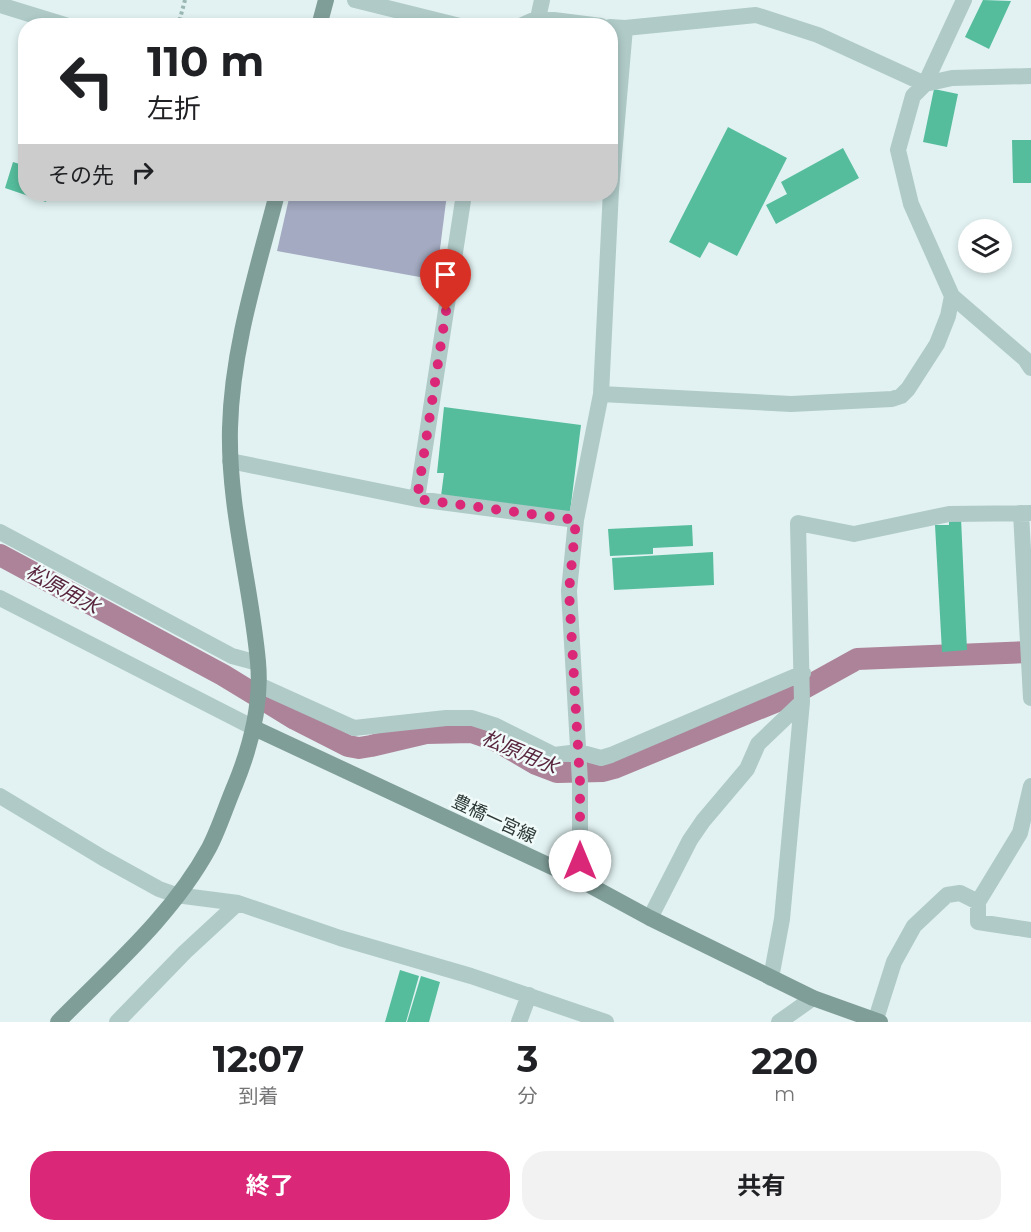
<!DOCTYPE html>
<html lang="ja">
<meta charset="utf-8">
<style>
:root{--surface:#fff;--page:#f2f2f2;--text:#202124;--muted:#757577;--accent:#db2777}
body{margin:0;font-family:Montserrat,"Noto Sans JP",sans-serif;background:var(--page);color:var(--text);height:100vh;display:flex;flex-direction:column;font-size:22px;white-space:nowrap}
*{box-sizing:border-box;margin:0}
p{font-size:20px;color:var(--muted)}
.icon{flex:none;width:33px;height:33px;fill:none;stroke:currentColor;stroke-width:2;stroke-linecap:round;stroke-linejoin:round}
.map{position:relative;height:1022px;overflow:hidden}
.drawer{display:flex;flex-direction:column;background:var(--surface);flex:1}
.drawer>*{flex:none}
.hud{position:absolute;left:18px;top:18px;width:600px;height:183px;border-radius:24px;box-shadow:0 3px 9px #0003;background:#fff;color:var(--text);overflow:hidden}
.buttons{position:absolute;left:958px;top:219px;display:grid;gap:12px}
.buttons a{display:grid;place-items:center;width:54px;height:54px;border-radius:50%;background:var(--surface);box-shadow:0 3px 9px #0003;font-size:30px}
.pin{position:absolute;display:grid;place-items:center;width:51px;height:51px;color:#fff;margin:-62px -26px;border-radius:50% 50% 50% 0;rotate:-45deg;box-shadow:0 0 6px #0007}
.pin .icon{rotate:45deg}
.me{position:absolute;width:66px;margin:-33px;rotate:0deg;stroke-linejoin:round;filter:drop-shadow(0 0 4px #0008)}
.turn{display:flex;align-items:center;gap:21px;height:126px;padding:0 30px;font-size:27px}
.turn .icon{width:78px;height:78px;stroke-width:2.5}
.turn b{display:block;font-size:42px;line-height:51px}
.then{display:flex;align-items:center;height:57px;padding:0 30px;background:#0003;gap:12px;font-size:22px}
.eta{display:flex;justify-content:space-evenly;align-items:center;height:102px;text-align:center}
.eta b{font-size:36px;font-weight:700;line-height:42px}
.cta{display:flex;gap:12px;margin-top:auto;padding:12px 30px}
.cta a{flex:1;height:69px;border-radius:24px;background:var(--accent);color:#fff;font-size:24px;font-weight:700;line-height:69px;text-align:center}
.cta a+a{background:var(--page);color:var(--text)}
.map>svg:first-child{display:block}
</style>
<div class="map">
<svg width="1031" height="1022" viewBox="0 0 1031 1022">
<rect width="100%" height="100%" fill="#e2f2f2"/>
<path fill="#a3aac1" d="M290 194H447L436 280 277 251Z"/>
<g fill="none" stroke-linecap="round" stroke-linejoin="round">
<path stroke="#ad8399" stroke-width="22" d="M0 555 223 675 295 719 348 746 359 748 371 746 426 733 472 732 495 740 536 764 557 772 603 771 614 768 792 695 857 659 1031 652"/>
</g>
<path fill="#55bd9c" d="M983 0 1011 1 989 49 965 37Z
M934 89 958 94 947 147 923 142Z
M728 127 787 158 737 256 709 242 700 258 669 242Z
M1012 140H1031V183H1013Z
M843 148 859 178 776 224 766 205 787 194 781 182Z
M13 162 26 166V194H49L46 202 5 188Z
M444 407 581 425 570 512 441 496 444 473H437Z
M961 518 967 650 942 652 935 525H949V519Z
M692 525 693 546 653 548V554L610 556 608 529Z
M713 552 714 585 614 590 612 558Z
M400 970 419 976 406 1022H385Z
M421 976 440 982 429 1022H407Z"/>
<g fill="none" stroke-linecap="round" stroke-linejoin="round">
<path stroke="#99b6b2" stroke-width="4" stroke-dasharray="3 3" stroke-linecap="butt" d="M178 26 185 0"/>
<path stroke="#afcac7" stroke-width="16" d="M355 0 460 26
M964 0 925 84 913 96 898 150 911 204 952 296 1025 359 1031 368
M0 5 68 26
M538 18 542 0
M520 26 538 18 601 26
M610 27 625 28 756 15 818 35 925 84 952 78 1031 76
M601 394 791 404 892 399 901 396 908 389 937 344 948 316 952 296
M230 461 417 499 576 520
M417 499 464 194
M1021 513 1031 698
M0 532 232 656 258 663
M259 685 354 728 446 718H472L494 725 554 755 579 752 601 758 611 755 803 673
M0 796 103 858 159 889 176 895 238 903 340 938 471 976 606 1022
M580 880V782L569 591 576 520 601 394 611 190 625 28
M978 902V922L1031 930
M650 918 690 840 703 821 747 769 758 744 802 702
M771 978 782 919 802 702 798 523 854 534 949 514 1031 513
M117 1022 185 952 238 903
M519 1022 529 995
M779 1022 813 998
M875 1022 894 962 914 926 947 895 960 893 978 902 1020 833 1031 786"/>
<path stroke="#afcac7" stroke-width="16" d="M0 598 254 728"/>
<path stroke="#809e98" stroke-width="16" d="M319 26 326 0
M254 728 580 880 650 918 813 998 880 1022
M58 1022C111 968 172 916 209 848 219 829 226 806 235 785 251 746 262 705 258 662 251 584 228 508 230 428 232 348 257 271 277 194"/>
</g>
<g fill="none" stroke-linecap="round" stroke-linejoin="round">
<path stroke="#db2777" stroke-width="10" stroke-dasharray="0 18" d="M446 311 417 499 576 520 569 591 580 782V861"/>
</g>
<g text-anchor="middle" stroke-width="5" stroke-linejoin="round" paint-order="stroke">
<g font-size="18" fill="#2c3936" stroke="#effaf9">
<text transform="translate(494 819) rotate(25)" y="6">豊橋一宮線</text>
</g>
<g font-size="20" font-style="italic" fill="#58243e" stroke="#effaf9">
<text transform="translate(63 589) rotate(29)" y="7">松原用水</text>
<text transform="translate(520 752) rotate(23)" y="7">松原用水</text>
</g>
</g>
</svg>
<div class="buttons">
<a><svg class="icon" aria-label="layers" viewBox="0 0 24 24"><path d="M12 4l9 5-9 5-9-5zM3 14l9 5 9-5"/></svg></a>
</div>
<div class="pin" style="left:446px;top:311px;background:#d93025"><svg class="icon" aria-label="arrive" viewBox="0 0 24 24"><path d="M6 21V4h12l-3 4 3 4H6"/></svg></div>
<svg class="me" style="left:580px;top:861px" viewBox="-20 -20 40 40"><circle r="19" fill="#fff"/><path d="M0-13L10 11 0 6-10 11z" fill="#db2777"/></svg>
<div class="hud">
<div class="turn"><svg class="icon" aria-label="left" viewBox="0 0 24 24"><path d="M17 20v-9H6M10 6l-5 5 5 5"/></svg><div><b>110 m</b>左折</div></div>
<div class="then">その先<svg class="icon" aria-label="right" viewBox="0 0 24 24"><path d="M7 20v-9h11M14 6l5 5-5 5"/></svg></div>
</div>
</div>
<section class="drawer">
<div class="eta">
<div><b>12:07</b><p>到着</p></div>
<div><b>3</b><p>分</p></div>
<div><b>220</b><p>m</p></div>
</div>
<div class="cta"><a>終了</a><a>共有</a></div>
</section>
